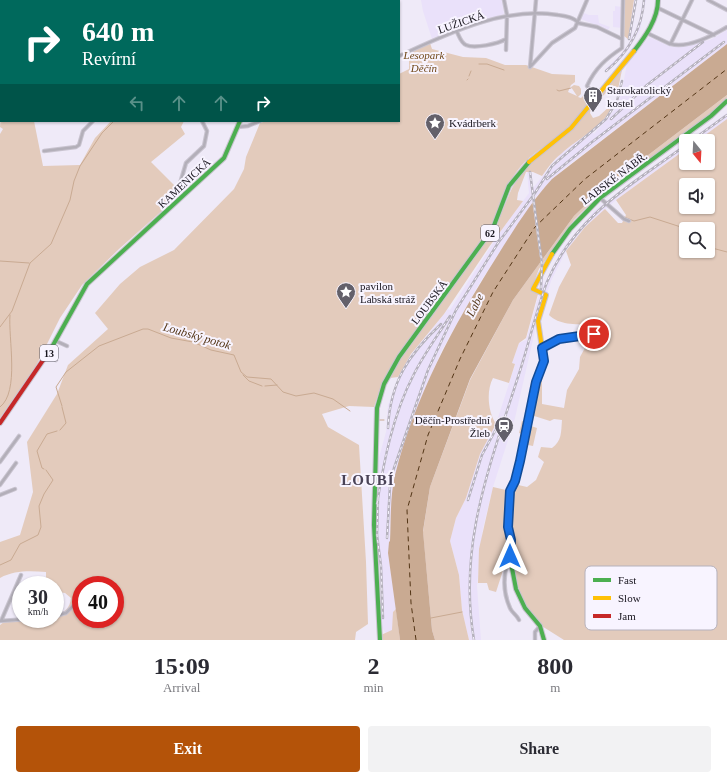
<!DOCTYPE html>
<meta charset="utf-8">
<style>
:root{--surface:#fff;--page:#f2f2f3;--text:#2b2b33;--muted:#7c7c81;--accent:#b45309}
body{margin:0;font-family:"Times New Roman",serif;background:var(--page);color:var(--text);height:100vh;display:flex;flex-direction:column;font-size:15px;white-space:nowrap}
*{box-sizing:border-box;margin:0}
p{font-size:13px;color:var(--muted)}
.icon{flex:none;width:22px;height:22px;fill:none;stroke:currentColor;stroke-width:2;stroke-linecap:round;stroke-linejoin:round}
.map{position:relative;height:640px;overflow:hidden}
.panel{display:flex;flex-direction:column;background:var(--surface);flex:1}
.panel>*{flex:none}
.top-card{position:absolute;left:0px;top:0px;width:400px;height:122px;box-shadow:0 1px 3px #0004;background:#00695c;color:#fff;overflow:hidden}
.needle{width:26px;rotate:162deg}
.fabs{position:absolute;left:679px;top:134px;display:grid;gap:8px}
.fabs a{display:grid;place-items:center;width:36px;height:36px;border-radius:4px;background:var(--surface);box-shadow:0 1px 3px #0004;font-size:20px}
.speed{position:absolute;left:12px;top:576px;display:flex;gap:8px;font-size:20px;font-weight:700;text-align:center}
.speed>*{display:grid;place-content:center;width:52px;height:52px;border-radius:50%;background:var(--surface);box-shadow:0 1px 3px #0004;line-height:1}
.speed small{font-size:10px;font-weight:400}
.speed .limit{border:6px solid #d22;background:#fff;color:#111}
.pin{position:absolute;display:grid;place-items:center;width:34px;height:34px;color:#fff;margin:-17px;border:2px solid #fff;border-radius:50%;box-shadow:0 1px 4px #0007}
.me{position:absolute;width:44px;margin:-22px;rotate:0deg;stroke-linejoin:round;filter:drop-shadow(0 0 3px #0008)}
.turn{display:flex;align-items:center;gap:14px;height:84px;padding:0 16px;font-size:18px}
.turn .icon{width:52px;height:52px;stroke-width:2.5}
.turn b{display:block;font-size:28px;line-height:34px}
.lanes{display:flex;align-items:center;height:38px;padding:0 16px;background:#0003;justify-content:center;gap:20px;direction:ltr}
.lanes .off{opacity:.35}
.eta{display:flex;justify-content:space-evenly;align-items:center;height:68px;text-align:center}
.eta b{font-size:24px;font-weight:700;line-height:28px}
.action{display:flex;gap:8px;margin-top:auto;padding:8px 16px}
.action a{flex:1;height:46px;border-radius:4px;background:var(--accent);color:#fff;font-size:16px;font-weight:700;line-height:46px;text-align:center}
.action a+a{background:var(--page);color:var(--text)}
.map>svg:first-child{display:block}
</style>
<div class="map">
<svg width="727" height="640" viewBox="0 0 727 640">
<rect width="100%" height="100%" fill="#efeaf8"/>
<path fill="#eae1fa" d="M421 0H502L504 14 432 39 423 11Z
M634 0H637L631 39 639 21 643 0H646L640 30 627 52 606 72 605 69 620 55 631 40 628 39Z
M615 6 622 7V28L613 27V11H615Z
M584 13 589 15H598L599 23 610 27 608 30 581 19Z
M727 30V44L565 168 536 197 479 284 442 350 423 393 395 476 391 511 390 542 388 553 399 630 386 633 382 628 381 579 376 534 378 461 386 432 388 405 406 362 448 309 450 310 502 229 529 193 527 172H531L533 188 561 153 591 131 594 134 615 109 621 95 627 64 649 37 672 47 710 40Z
M727 113V119L697 141H689Z
M686 143V149L616 200 585 227 566 251 551 281 535 331 515 418 493 487 483 528 477 586 481 640H469L462 610 459 575 450 541 456 518 466 498 480 454 496 424 515 365 512 363 519 343 526 340 538 297 540 276 544 269 543 286 562 249 594 211Z"/>
<path fill="#e3cbbc" fill-rule="evenodd" d="M0 0H91L1 1V89L0 90Z
M625 0H634L628 39 624 36Z
M430 43 432 49 463 57 486 58 505 65H526L552 74 575 75V82L571 85 568 92 577 96 571 87 574 85 579 86 581 89V94L578 97 581 98 585 94 589 93 593 98C583 111 574 123 561 134 548 145 532 153 521 166 505 184 502 208 491 228 457 291 396 338 374 407L349 406 322 414 328 427 359 445 366 562 368 624 356 632 355 640H0V625L4 622 44 619H48L49 621 55 619V615C65 612 70 608 71 598L65 593 58 592 54 583 46 579V572C30 571 15 570 0 578V542L20 535 33 492 27 442 57 394 68 365 108 329 95 313 120 284 140 267 174 250 234 189 244 169 246 157 260 123 266 121H399V74L409 69V51ZM81 585H115V619H81Z
M622 70 617 94 607 92C601 98 591 105 590 113L593 118 599 116 610 106 612 107C601 129 578 138 561 154 553 160 548 168 542 176L533 172H526L518 193 517 200 523 201 489 247 444 314 411 354 398 377 390 378 401 357 494 230 512 188 524 168 571 130Z
M727 95V100L717 110 589 205 574 220 539 269 531 290 538 294 526 338 519 343 512 363 515 364 509 383 493 378C486 391 488 412 496 424L480 454 466 498 456 518 450 541 459 575 462 610 469 640H435L432 630 423 532 430 487 470 380 513 300 574 216 597 194Z
M1 110V121H34L43 166 80 165 95 138 111 121H184L181 127 185 134 151 162 182 193 119 249 82 285 60 318 35 368 0 418V134L3 129 0 127Z
M727 119V640H564L537 623 528 613 517 589 512 555H508L496 592 489 590 487 583H478L479 549 493 487 510 491 514 484 527 487 536 480 544 462 538 457 541 447 552 448C562 441 561 432 562 420L554 419 550 421 531 415 528 425 537 428 533 446 523 444 524 434 519 433 522 421 526 422 534 389 542 367V404L564 408 567 390 579 369 580 357 592 335 589 325C575 324 559 325 549 315L559 287 571 265 566 251 585 227 605 209 618 223H622L626 215 616 200 686 149V163H708V141H697ZM686 185H708V207H686ZM686 229H708V251H686Z
M396 609 400 640H382L381 635 392 630 393 612Z"/>
<path fill="#c9aa92" d="M727 44V95L597 194 574 216 513 300 470 379 430 487 423 531 432 630 435 640H400L388 553 389 542 390 541C391 520 390 496 395 475 415 397 453 326 496 258 513 231 530 203 552 179Z"/>
<path fill="#efeaf8" d="M533 196 543 262 541 265 532 199Z"/>
<g fill="none" stroke-linecap="round" stroke-linejoin="round">
<path stroke="#c9aa92" stroke-width="1" d="M234 1V0
M479 64H487L504 70
M469 76 471 71
M467 80 468 79
M0 82 1 81
M557 90 559 91 571 88
M624 217 634 221 650 217 687 229
M708 245 712 248 727 252
M0 261 29 263
M0 327 12 311 30 263 51 244 70 200 74 181 80 166 102 133 114 121
M243 375 249 381 262 386
M265 386 277 385
M62 406 56 387 66 372 99 346 143 329H148L171 338 193 342 211 350 234 355 241 372 247 377 271 379 283 392 296 396 314 393 333 399 350 411
M0 407C20 392 8 338 10 315
M378 420H384
M60 430 66 423 62 407
M44 469 42 468 37 451 47 434 57 431
M0 565 11 560 20 544 38 535 41 527 39 506 44 494 53 480 46 470
M431 618 462 612"/>
<path stroke="#533516" stroke-width="1" stroke-dasharray="5 4" stroke-linecap="butt" d="M416 640 411 603 407 510 428 435 460 359 493 292 535 227 585 179 727 69"/>
<defs>
<path id="street" d="M504 0 507 15 506 50
M708 0 727 10
M88 1 89 0
M249 1V0
M340 1 341 0
M658 8 714 35
M457 32C459 36 461 43 466 45 474 49 498 44 506 39
M647 33 670 44 671 43 692 0
M671 44C687 49 714 35 727 27
M399 56C447 34 504 6 558 15 565 16 574 17 578 23L597 27 622 39
M530 67 552 43 575 28 587 0
M530 67 536 0
M597 97 587 86C595 68 607 58 622 48L623 0
M0 107 1 106
M238 127 248 126 260 121
M44 151 76 147 79 145 83 131 93 121
M185 194 179 187 186 163 204 146 207 131 202 121
M600 198 624 219 629 221
M56 341 67 346
M542 348 559 339 594 334
M48 354 56 360
M0 462 19 436
M0 485 16 463
M0 495 15 489
M510 556C503 573 502 590 510 608 512 613 517 615 519 620
M55 616 66 613 81 598
M0 621 28 619
M1 621 21 575
M535 640V632L540 626"/>
<path id="fast" d="M304 0V1
M634 51C645 37 658 19 658 0
M552 254 570 229 600 198 711 116 727 101
M52 347 87 284 224 158 240 121
M536 384 520 461 515 481 510 491 508 527 511 540V563L516 589 525 608 540 626 544 640
M380 640 374 525 377 408 384 384 399 357 493 228 509 186 529 162"/>
<path id="slow" d="M529 162 571 128 634 51
M536 384 544 361 538 321 546 295 533 289 552 254"/>
<path id="jam" d="M0 423 52 347"/>
</defs>
<use href="#street" stroke="#c9c4d0" stroke-width="4.5"/>
<use href="#fast" stroke="#c9c4d0" stroke-width="6"/>
<use href="#slow" stroke="#c9c4d0" stroke-width="6"/>
<use href="#jam" stroke="#c9c4d0" stroke-width="6"/>
<use href="#street" stroke="#b3afb9" stroke-width="2.5"/>
<use href="#fast" stroke="#4caf50" stroke-width="4"/>
<use href="#slow" stroke="#ffc107" stroke-width="4"/>
<use href="#jam" stroke="#c62828" stroke-width="4"/>
<defs>
<path id="rail" d="M629 39 636 0
M606 71C628 53 642 29 644 0
M611 119 647 85 703 42
M691 141 727 115
M530 172 542 264 541 289
M547 179 592 142 724 42
M388 428C390 382 409 354 441 324
M378 498 377 535 381 566 383 618
M468 500 482 455 501 420
M377 504C384 460 393 414 414 374 424 354 438 335 450 316
M387 538 390 486 394 468 428 370 456 310 498 243 535 193 552 166 606 119 617 101 622 81
M474 640C458 546 489 468 517 380 528 348 535 314 547 282 575 216 631 185 686 145"/>
</defs>
<use href="#rail" stroke="#b5b1bc" stroke-width="2.5"/>
<use href="#rail" stroke="#f8f4ff" stroke-width="1" stroke-dasharray="3" stroke-linecap="butt"/>
</g>
<g fill="none" stroke-linecap="round" stroke-linejoin="round">
<defs>
<path id="route" d="M510 556 511 540 508 527 510 491 515 481 520 461 536 382 544 361 542 348 559 339 594 334"/>
</defs>
<use href="#route" stroke="#114b97" stroke-width="10"/>
<use href="#route" stroke="#1a73e8" stroke-width="7"/>
</g>
<defs>
<symbol id="building-pin" viewBox="-11 -11 22 30"><path d="M0 17L-7.5 6A9.5 9.5 0 1 1 7.5 6Z" fill="#63606a" stroke="#f8f4ff"/><path d="M-4-6H4V6H1V3H-1V6H-4ZM-2.5-4.3h1.7v1.8h-1.7ZM.8-4.3h1.7v1.8H.8ZM-2.5-1h1.7V.8h-1.7ZM.8-1h1.7V.8H.8Z" fill="#fff"/></symbol>
<symbol id="sight-pin" viewBox="-11 -11 22 30"><path d="M0 17L-7.5 6A9.5 9.5 0 1 1 7.5 6Z" fill="#63606a" stroke="#f8f4ff"/><path d="M0-6L1.8-2.2L6-1.7L2.9 1.2L3.7 5.4L0 3.3L-3.7 5.4L-2.9 1.2L-6-1.7L-1.8-2.2Z" fill="#fff"/></symbol>
<symbol id="station-pin" viewBox="-11 -11 22 30"><path d="M0 17L-7.5 6A9.5 9.5 0 1 1 7.5 6Z" fill="#63606a" stroke="#f8f4ff"/><path d="M-3-6H3Q5-6 5-4V2Q5 4 3 4L4.5 6H3L1.5 4h-3L-3 6H-4.5L-3 4Q-5 4-5 2V-4Q-5-6-3-6ZM-3.5-4v3h7v-3ZM-3.5 1v1.5H-2V1ZM2 1v1.5H3.5V1Z" fill="#fff"/></symbol>
</defs>
<g fill-rule="evenodd">
<use href="#building-pin" x="582" y="85" width="22" height="30"/>
<use href="#sight-pin" x="424" y="112" width="22" height="30"/>
<use href="#sight-pin" x="335" y="281" width="22" height="30"/>
<use href="#station-pin" x="493" y="415" width="22" height="30"/>
</g>
<g text-anchor="middle" stroke-width="4" stroke-linejoin="round" paint-order="stroke">
<g fill="#f8f4ff" stroke="#5b5862" stroke-width="1">
<rect x="481" y="225" width="18" height="16" rx="3"/>
<rect x="40" y="345" width="18" height="16" rx="3"/>
</g>
<g font-size="10" font-weight="bold" fill="#18151e">
<text x="490" y="237">62</text>
<text x="49" y="357">13</text>
</g>
<g font-size="11" fill="#18151e" stroke="#f8f4ff">
<text transform="translate(461 22) rotate(-19)" y="4">LUŽICKÁ</text>
<text transform="translate(614 178) rotate(-37)" y="4">LABSKÉ NÁBŘ.</text>
<text transform="translate(184 183) rotate(-43)" y="4">KAMENICKÁ</text>
<text transform="translate(429 302) rotate(-53)" y="4">LOUBSKÁ</text>
</g>
<g font-size="11" font-style="italic" fill="#704718" stroke="#f8f4ff">
<text x="424" y="59">Lesopark<tspan x="424" dy="13">Děčín</tspan></text>
</g>
<g font-size="11" fill="#18151e" stroke="#f8f4ff" text-anchor="start">
<text x="607" y="94">Starokatolický<tspan x="607" dy="13">kostel</tspan></text>
<text x="449" y="127">Kvádrberk</text>
<text x="360" y="290">pavilon<tspan x="360" dy="13">Labská stráž</tspan></text>
<text x="490" y="424" text-anchor="end">Děčín-Prostřední<tspan x="490" dy="13">Žleb</tspan></text>
</g>
<g font-size="12" font-style="italic" fill="#533516" stroke="#f8f4ff">
<text transform="translate(475 305) rotate(-63)" y="4">Labe</text>
<text transform="translate(197 336) rotate(16)" y="4">Loubský potok</text>
</g>
<g font-size="15" font-weight="bold" letter-spacing="1" fill="#494256" stroke="#f8f4ff">
<text x="368" y="485">LOUBÍ</text>
</g>
</g>
<rect x="585" y="566" width="132" height="64" rx="6" fill="#f8f4ff" stroke="#b5b1bc" stroke-width="1"/>
<rect x="593" y="578" width="18" height="4" fill="#4caf50"/>
<rect x="593" y="596" width="18" height="4" fill="#ffc107"/>
<rect x="593" y="614" width="18" height="4" fill="#c62828"/>
<g font-size="11" fill="#18151e">
<text x="618" y="584">Fast</text>
<text x="618" y="602">Slow</text>
<text x="618" y="620">Jam</text>
</g>
</svg>
<div class="fabs">
<a><svg class="needle" viewBox="-14 -14 28 28"><path d="M0-13l5 13h-10z" fill="#e53935"/><path d="M0 13l5-13h-10z" fill="#7c7c81"/></svg></a>
<a><svg class="icon" aria-label="sound" viewBox="0 0 24 24"><path d="M4 9h4l5-4v14l-5-4H4zM17 9q2 3 0 6"/></svg></a>
<a><svg class="icon" aria-label="search" viewBox="0 0 24 24"><circle cx="10" cy="10" r="6"/><path d="M15 15l6 6"/></svg></a>
</div>
<div class="speed"><div>30<small>km/h</small></div><div class="limit">40</div></div>
<div class="pin" style="left:594px;top:334px;background:#d93025"><svg class="icon" aria-label="arrive" viewBox="0 0 24 24"><path d="M6 21V4h12l-3 4 3 4H6"/></svg></div>
<svg class="me" style="left:510px;top:556px" viewBox="-20 -20 40 40"><path d="M0-17L14 15 0 8-14 15z" fill="#1a73e8" stroke="#fff" stroke-width="4"/></svg>
<div class="top-card">
<div class="turn"><svg class="icon" aria-label="right" viewBox="0 0 24 24"><path d="M7 20v-9h11M14 6l5 5-5 5"/></svg><div><b>640 m</b>Revírní</div></div>
<div class="lanes"><svg class="icon off" aria-label="left" viewBox="0 0 24 24"><path d="M17 20v-9H6M10 6l-5 5 5 5"/></svg><svg class="icon off" aria-label="ahead" viewBox="0 0 24 24"><path d="M12 20V5M6 11l6-6 6 6"/></svg><svg class="icon off" aria-label="ahead" viewBox="0 0 24 24"><path d="M12 20V5M6 11l6-6 6 6"/></svg><svg class="icon" aria-label="right" viewBox="0 0 24 24"><path d="M7 20v-9h11M14 6l5 5-5 5"/></svg></div>
</div>
</div>
<section class="panel">
<div class="eta">
<div><b>15:09</b><p>Arrival</p></div>
<div><b>2</b><p>min</p></div>
<div><b>800</b><p>m</p></div>
</div>
<div class="action"><a>Exit</a><a>Share</a></div>
</section>
